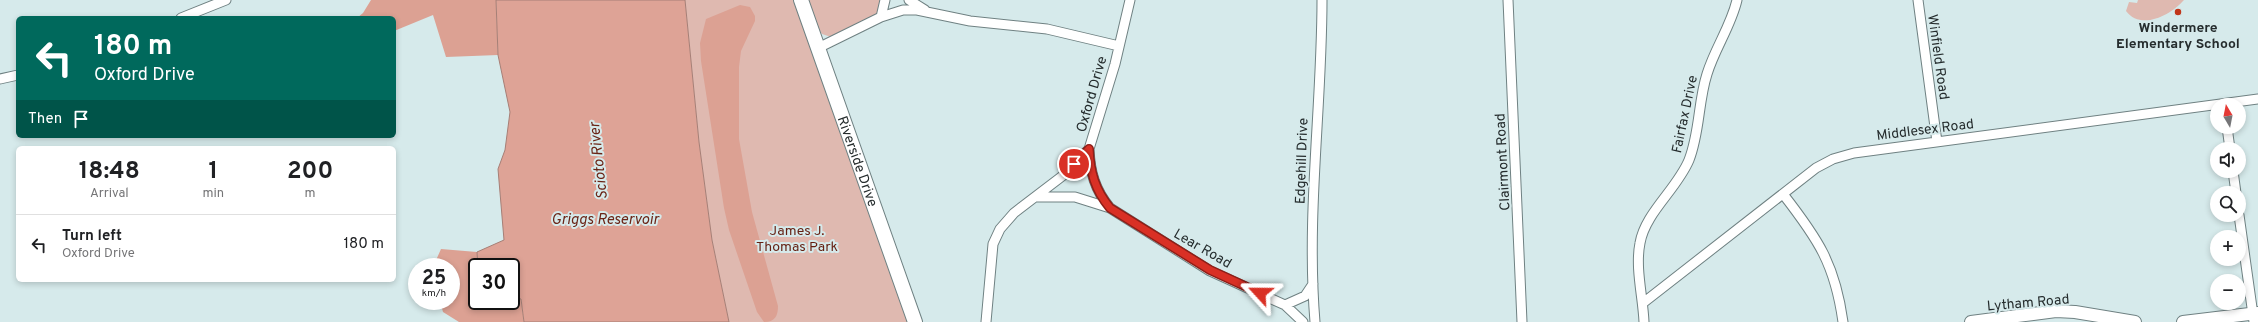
<!DOCTYPE html>
<meta charset="utf-8">
<style>
:root{--surface:#fff;--page:#f6f6f6;--text:#202124;--muted:#757577;--line:#e0e0e0}
body{margin:0;font-family:Overpass,sans-serif;background:var(--page);color:var(--text);height:100vh;display:flex;flex-direction:column;font-size:15px;white-space:nowrap}
*{box-sizing:border-box;margin:0}
p{font-size:13px;color:var(--muted)}
.icon{flex:none;width:22px;height:22px;fill:none;stroke:currentColor;stroke-width:2;stroke-linecap:round;stroke-linejoin:round}
.map{position:relative;flex:1;overflow:hidden}
.panel{position:absolute;left:16px;top:146px;width:380px;height:136px;display:flex;flex-direction:column;background:var(--surface);border-radius:6px;box-shadow:0 2px 6px #0003}
.panel>*{flex:none}
.top-card{position:absolute;left:16px;top:16px;width:380px;height:122px;border-radius:6px;box-shadow:0 2px 6px #0003;background:#00695c;color:#fff;overflow:hidden}
.needle{width:26px;rotate:350deg}
.tools{position:absolute;left:2210px;top:98px;display:grid;gap:8px}
.tools a{display:grid;place-items:center;width:36px;height:36px;border-radius:50%;background:var(--surface);box-shadow:0 2px 6px #0003;font-size:20px}
.speed{position:absolute;left:408px;top:258px;display:flex;gap:8px;font-size:20px;font-weight:700;text-align:center}
.speed>*{display:grid;place-content:center;width:52px;height:52px;border-radius:50%;background:var(--surface);box-shadow:0 2px 6px #0003;line-height:1}
.speed small{font-size:10px;font-weight:400}
.speed .limit{border:2px solid #111;border-radius:6px;background:#fff;color:#111}
.pin{position:absolute;display:grid;place-items:center;width:34px;height:34px;color:#fff;margin:-17px;border:2px solid #fff;border-radius:50%;box-shadow:0 1px 4px #0007}
.me{position:absolute;width:44px;margin:-22px;rotate:294deg;stroke-linejoin:round;filter:drop-shadow(0 0 3px #0008)}
.turn{display:flex;align-items:center;gap:14px;height:84px;padding:0 12px;font-size:18px}
.turn .icon{width:52px;height:52px;stroke-width:2.5}
.turn b{display:block;font-size:28px;line-height:34px}
.then{display:flex;align-items:center;height:38px;padding:0 12px;background:#0003;gap:8px;font-size:15px}
.eta{display:flex;justify-content:space-evenly;align-items:center;height:68px;text-align:center}
.eta b{font-size:24px;font-weight:700;line-height:28px}
ul{padding:0;list-style:none}
li{display:flex;align-items:center;gap:12px;height:60px;padding:0 12px;border-top:1px solid var(--line)}
li div{flex:1}
li b{display:block;font-size:15px}
li em{font-style:normal}
.map>svg:first-child{display:block}
</style>
<div class="map">
<svg width="2258" height="322" viewBox="0 0 2258 322">
<rect width="100%" height="100%" fill="#d6eaeb"/>
<path fill="#dfb9b0" d="M685 0H801L915 322H729L712 240 699 142Z
M808 0H882L878 15 831 37 822 34 819 30Z
M2138 0H2184C2171 15 2141 31 2126 11L2129 2 2137 3Z"/>
<path fill="#dca193" d="M371 0H496L498 55 446 57 433 15 394 31V18H357L363 13Z
M740 5 750 7 755 16V21L741 51 739 67V139L752 212 778 306C778 316 775 322 764 322L757 312 729 230 724 208 701 61 700 43 706 19Z
M441 249 477 252V301H511V296L521 299 524 322H459L443 312 440 301H451V267H433Z"/>
<path fill="#dea396" stroke="#a67f76" d="M496 0H685L699 142 712 240 729 322H524L521 299 511 296V267H478L477 252 504 240 498 169 505 150 510 112 498 55Z"/>
<g fill="none" stroke-linecap="round" stroke-linejoin="round">
<defs>
<path id="street" d="M909 0 925 10
M1508 0 1522 322
M1918 0 1937 142
M881 17 903 10H917L970 21 1047 29 1119 46
M181 18 226 0
M818 48 881 17 885 0
M0 79 18 75
M2227 127 2230 149
M1089 149C1090 172 1095 190 1110 208
M2233 171 2236 193
M1783 194C1818 239 1835 264 1843 322
M1036 197H1075L1110 208 1210 271 1285 305 1305 296 1313 284
M2239 215 2254 322
M1643 303 1816 168 1833 159 1854 153 2258 99
M1285 305 1303 322
M986 322 993 244 1000 229 1014 213 1065 174 1089 149 1115 64 1130 0
M1315 322C1306 214 1322 107 1322 0
M1644 322C1643 297 1635 268 1640 243 1645 213 1677 189 1689 160 1700 132 1698 102 1707 74 1715 48 1731 26 1737 0"/>
<path id="secondary" d="M1971 322 2056 311 2075 312 2135 322
M2183 322 2258 313"/>
<g id="primary">
<path id="s1" d="M801 0 915 322"/>
</g>
</defs>
<use href="#street" stroke="#6f8182" stroke-width="11"/>
<use href="#secondary" stroke="#6f8182" stroke-width="14"/>
<use href="#primary" stroke="#6f8182" stroke-width="16"/>
<use href="#street" stroke="#fff" stroke-width="9"/>
<use href="#secondary" stroke="#fff" stroke-width="12"/>
<use href="#primary" stroke="#fff" stroke-width="14"/>
</g>
<g fill="none" stroke-linecap="round" stroke-linejoin="round">
<defs>
<path id="route" d="M1074 164 1089 149C1090 172 1095 190 1110 208L1210 270 1260 293"/>
</defs>
<use href="#route" stroke="#8d1f18" stroke-width="10"/>
<use href="#route" stroke="#d93025" stroke-width="7"/>
</g>
<circle fill="#c1361a" stroke="#d6eaeb" stroke-width="1.5" cx="2178" cy="12" r="4"/>
<g text-anchor="middle" stroke-width="4" stroke-linejoin="round" paint-order="stroke">
<g font-size="14" font-weight="bold" fill="#252c2d" stroke="#d6eaeb">
<text x="2178" y="32">Windermere<tspan x="2178" dy="16">Elementary School</tspan></text>
</g>
<g font-size="14" fill="#252c2d" stroke="#d6eaeb">
<text transform="translate(1939 57) rotate(82)" y="5">Winfield Road</text>
<text transform="translate(1091 94) rotate(-74)" y="5">Oxford Drive</text>
<text transform="translate(1684 114) rotate(-78)" y="5">Fairfax Drive</text>
<text transform="translate(1925 129) rotate(-7)" y="5">Middlesex Road</text>
<text dy="5" stroke="none"><textPath href="#s1" startOffset="171">Riverside Drive</textPath></text>
<text transform="translate(1301 161) rotate(-88)" y="5">Edgehill Drive</text>
<text transform="translate(1502 162) rotate(-93)" y="5">Clairmont Road</text>
<text transform="translate(1203 248) rotate(30)" y="5">Lear Road</text>
<text transform="translate(2028 302) rotate(-5)" y="5">Lytham Road</text>
</g>
<g font-size="14" fill="#641f11" stroke="#d6eaeb">
<text x="797" y="235">James J.<tspan x="797" dy="16">Thomas Park</tspan></text>
</g>
<g font-size="15" font-style="italic" fill="#6a2416" stroke="#d6eaeb">
<text transform="translate(598 161) rotate(-96)" y="5">Scioto River</text>
<text x="605" y="224">Griggs Reservoir</text>
</g>
</g>
</svg>
<div class="tools">
<a><svg class="needle" viewBox="-14 -14 28 28"><path d="M0-13l5 13h-10z" fill="#e53935"/><path d="M0 13l5-13h-10z" fill="#757577"/></svg></a>
<a><svg class="icon" aria-label="sound" viewBox="0 0 24 24"><path d="M4 9h4l5-4v14l-5-4H4zM17 9q2 3 0 6"/></svg></a>
<a><svg class="icon" aria-label="search" viewBox="0 0 24 24"><circle cx="10" cy="10" r="6"/><path d="M15 15l6 6"/></svg></a>
<a>+</a>
<a>−</a>
</div>
<div class="speed"><div>25<small>km/h</small></div><div class="limit">30</div></div>
<div class="pin" style="left:1074px;top:164px;background:#d93025"><svg class="icon" aria-label="arrive" viewBox="0 0 24 24"><path d="M6 21V4h12l-3 4 3 4H6"/></svg></div>
<svg class="me" style="left:1260px;top:293px" viewBox="-20 -20 40 40"><path d="M0-17L14 15 0 8-14 15z" fill="#d93025" stroke="#fff" stroke-width="4"/></svg>
<div class="top-card">
<div class="turn"><svg class="icon" aria-label="left" viewBox="0 0 24 24"><path d="M17 20v-9H6M10 6l-5 5 5 5"/></svg><div><b>180 m</b>Oxford Drive</div></div>
<div class="then">Then<svg class="icon" aria-label="arrive" viewBox="0 0 24 24"><path d="M6 21V4h12l-3 4 3 4H6"/></svg></div>
</div>
<section class="panel">
<div class="eta">
<div><b>18:48</b><p>Arrival</p></div>
<div><b>1</b><p>min</p></div>
<div><b>200</b><p>m</p></div>
</div>
<ul>
<li><svg class="icon" aria-label="left" viewBox="0 0 24 24"><path d="M17 20v-9H6M10 6l-5 5 5 5"/></svg><div><b>Turn left</b><p>Oxford Drive</p></div><em>180 m</em></li>
</ul>
</section>
</div>
